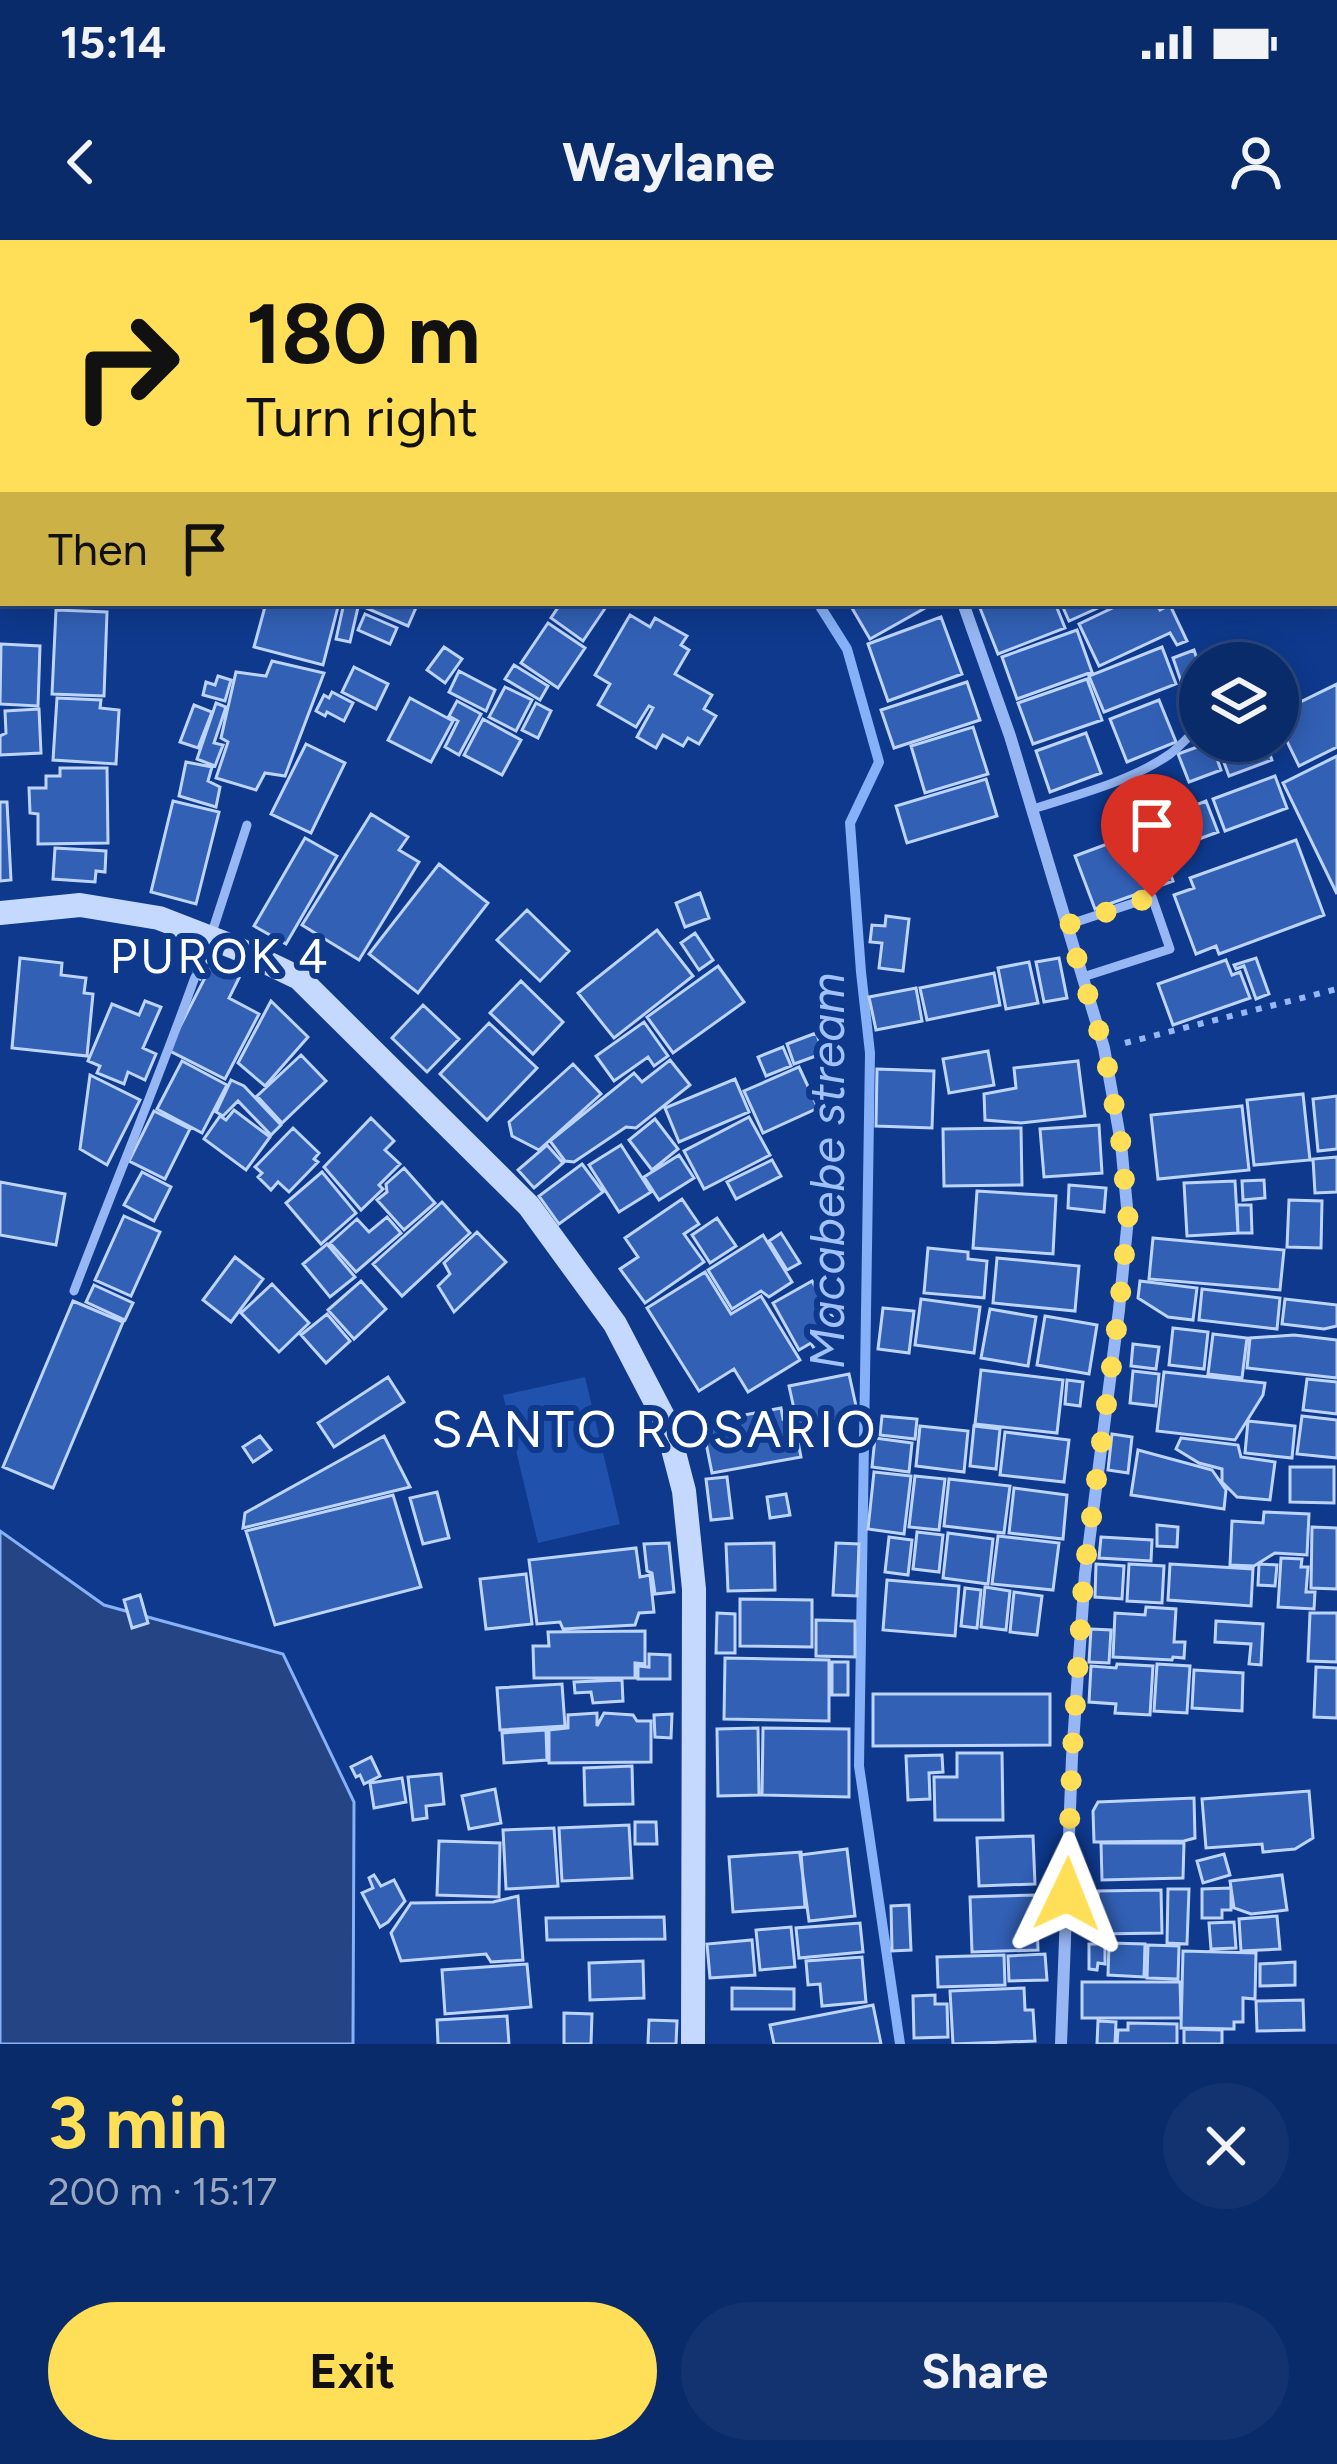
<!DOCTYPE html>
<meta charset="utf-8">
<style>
:root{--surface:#0a2b6a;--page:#133370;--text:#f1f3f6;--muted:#99a7c1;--line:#2a477e;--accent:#ffdf58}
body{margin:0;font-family:Figtree,sans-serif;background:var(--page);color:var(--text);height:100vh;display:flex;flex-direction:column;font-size:45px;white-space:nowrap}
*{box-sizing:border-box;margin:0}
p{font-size:39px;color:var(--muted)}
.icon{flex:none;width:66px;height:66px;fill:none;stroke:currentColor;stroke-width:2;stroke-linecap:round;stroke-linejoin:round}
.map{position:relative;height:1804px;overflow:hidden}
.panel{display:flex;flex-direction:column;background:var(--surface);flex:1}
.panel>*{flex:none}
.top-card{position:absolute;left:0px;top:0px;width:1338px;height:366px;box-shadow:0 6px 30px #0003,0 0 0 3px var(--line);background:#ffdf58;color:#111;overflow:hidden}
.fabs{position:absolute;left:1179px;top:402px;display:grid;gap:24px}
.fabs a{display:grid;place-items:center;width:120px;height:120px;border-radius:50%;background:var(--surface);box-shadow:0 6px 30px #0003,0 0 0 3px var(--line);font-size:60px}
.pin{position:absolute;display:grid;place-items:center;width:102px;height:102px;color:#fff;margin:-123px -51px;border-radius:50% 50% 50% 0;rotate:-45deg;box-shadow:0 0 12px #0007}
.pin .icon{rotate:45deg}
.me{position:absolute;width:132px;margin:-66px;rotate:2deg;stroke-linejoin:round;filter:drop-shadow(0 0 9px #0008)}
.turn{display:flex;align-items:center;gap:42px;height:252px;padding:0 48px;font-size:54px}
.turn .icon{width:156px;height:156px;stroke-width:2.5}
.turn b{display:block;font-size:84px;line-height:102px}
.then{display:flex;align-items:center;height:114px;padding:0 48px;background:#0003;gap:24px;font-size:45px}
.round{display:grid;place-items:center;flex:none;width:126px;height:126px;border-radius:63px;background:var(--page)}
.headline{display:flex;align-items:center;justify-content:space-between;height:204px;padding:0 48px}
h1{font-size:72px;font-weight:700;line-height:90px;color:var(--accent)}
.primary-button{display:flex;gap:24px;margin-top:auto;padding:24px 48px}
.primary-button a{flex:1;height:138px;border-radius:72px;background:var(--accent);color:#111;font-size:48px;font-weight:700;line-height:138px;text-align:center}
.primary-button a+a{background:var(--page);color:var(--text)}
.status{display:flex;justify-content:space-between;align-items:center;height:84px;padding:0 60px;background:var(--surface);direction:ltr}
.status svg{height:33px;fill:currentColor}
header{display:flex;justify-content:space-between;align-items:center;height:156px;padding:0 48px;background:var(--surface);font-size:54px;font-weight:700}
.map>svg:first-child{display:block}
</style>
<div class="status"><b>15:14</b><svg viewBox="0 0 49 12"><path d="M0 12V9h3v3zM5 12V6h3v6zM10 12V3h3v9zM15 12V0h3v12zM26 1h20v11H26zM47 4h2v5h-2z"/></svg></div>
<header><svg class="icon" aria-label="back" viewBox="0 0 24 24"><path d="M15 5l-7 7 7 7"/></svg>Waylane<svg class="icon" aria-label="person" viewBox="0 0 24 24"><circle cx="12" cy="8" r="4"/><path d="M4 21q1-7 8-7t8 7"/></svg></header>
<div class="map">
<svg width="1337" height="1804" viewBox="0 0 1337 1804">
<rect width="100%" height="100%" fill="#0e398d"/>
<path fill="#2051ad" d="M585 1137 620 1284 538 1303 503 1155Z"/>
<path fill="#244483" stroke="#86b0f7" stroke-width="3" d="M0 1291 104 1365 283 1414 354 1562 353 1804H0Z"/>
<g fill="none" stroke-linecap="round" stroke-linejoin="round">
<path stroke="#86b0f7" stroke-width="10" d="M0 198 3 197
M818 363 847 409 879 522 850 583 861 732 870 813 859 1526 900 1804"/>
</g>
<path fill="#3260b5" stroke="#bdd4fe" stroke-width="3" d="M266 363H339L323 425 254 407Z
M344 363H359L350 402 336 399Z
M368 363H418L408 386 366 368Z
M561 363H600L606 367 583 401 551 378Z
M849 363H934L870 399Z
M978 363H1055L1065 388 998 414Z
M1061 363H1109L1069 381Z
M1123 363H1156L1160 370 1170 365 1187 401 1177 405 1170 393 1099 426 1079 384Z
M56 370 107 372 104 456 52 454Z
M365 374 397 388 390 404 358 390Z
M630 375 650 387 655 378 687 396 681 405 689 410 675 434 712 455 704 469 716 476 699 504 688 498 683 506 663 495 656 508 637 497 653 468 649 466 636 487 598 465 610 444 595 435Z
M941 377 962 434 888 461 868 404Z
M548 383 585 408 558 448 521 423Z
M1077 390 1092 432 1017 459 1002 417Z
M1 404 40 406 38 466 0 464Z
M444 407 462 419 445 443 427 430Z
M1162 407 1176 444 1104 472 1089 436Z
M1194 410 1200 428V448L1185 453 1173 418Z
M272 421 324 433 285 536 265 533 256 550 216 538 228 502 221 498 236 432 266 436Z
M514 425 548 446 540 460 505 439Z
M354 427 388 444 376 469 342 452Z
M459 431 495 450 486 471 449 452Z
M218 436 231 440 225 461 203 455 206 442 215 445Z
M1087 439 1102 480 1033 504 1018 463Z
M967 442 980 480 894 508 881 470Z
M1337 444V507L1299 526 1278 483V473Z
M505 447 532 460 516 491 489 477Z
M332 452 353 463 344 481 327 472 325 476 316 471 324 455 329 458Z
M57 458 101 460 100 468 119 470 116 524 53 520Z
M410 458 453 481 431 522 388 500Z
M1159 460 1176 502 1127 522 1110 479Z
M457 461 481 474 459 515 445 507 458 481 449 476Z
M216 463 226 467 214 503 223 505 215 526 197 519Z
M536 463 551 471 538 498 522 490Z
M194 465 212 472 198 508 180 502Z
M39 469 41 513 0 515V496L6 493 5 471Z
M483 479 521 500 502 535 464 515Z
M973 487 988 534 925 553 911 506Z
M1086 493 1101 533 1050 552 1036 511Z
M1216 501H1265L1272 520 1229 536Z
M1211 502 1221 530 1189 542 1178 514Z
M306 504 345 523 311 593 271 574Z
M1337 516V654L1283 543Z
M186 522 212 527 208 541 220 547 216 567 179 556Z
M60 528H107L108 603 38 604V574L30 573 29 548H46V536H60Z
M1275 536 1287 568 1225 591 1213 559Z
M986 539 997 576 907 603 896 566Z
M173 561 219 572 196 664 151 652Z
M1206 561 1218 592 1177 607 1165 577Z
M0 562H7L11 640 0 641Z
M371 574 408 597 399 610 419 622 359 720 302 685Z
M1153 587 1173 641 1095 669 1075 616Z
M305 598 337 616 286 704 254 686Z
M1296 600 1324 675 1219 714 1216 706 1196 714 1174 655 1194 648 1190 638Z
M55 608 106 611 105 632 96 631 95 642 53 639Z
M439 624 488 663 418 753 369 714Z
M700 653 709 678 685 687 676 663Z
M527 670 569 711 540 741 497 700Z
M886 676 909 679 903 731 879 728 882 703 870 702 872 685 885 686Z
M657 690 693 736 614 798 578 753Z
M695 693 713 720 699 730 681 703Z
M190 711 208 718 200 739 182 732Z
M20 718 62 723 61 735 86 738 84 753 93 754 87 816 12 808Z
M1059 718 1067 758 1044 762 1036 722Z
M1256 718 1269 754 1256 759 1244 726 1236 729 1234 725Z
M1226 720 1232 735 1240 732 1250 758 1173 785 1158 744Z
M1029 722 1038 763 1006 769 998 728Z
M212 724 239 738 229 758 259 774 225 839 168 810Z
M718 726 744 762 673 813 647 777Z
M994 733 1000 765 927 780 920 748Z
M521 741 563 782 533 814 490 773Z
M916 748 922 781 876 790 869 757Z
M145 761 161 767 143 808 156 814 145 840 128 832 124 844 97 833 100 826 88 821 112 764 139 775Z
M271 761 308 797 265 846 238 823Z
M423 765 459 799 427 832 392 798Z
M644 782 668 816 654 826 648 817 614 841 596 816Z
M489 783 537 828 487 880 440 834Z
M816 793 824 813 794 824 787 804Z
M783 807 791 826 766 836 758 817Z
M988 811 994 845 949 853 943 819Z
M301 815 326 841 282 883 257 856Z
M670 820 690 845 636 888 626 887 574 922 565 921 550 901 634 833 642 842Z
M182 821 227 845 202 893 157 869Z
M1078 821 1085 876 1021 883 985 880 984 854 1016 848 1014 828Z
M573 824 601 854 539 910 512 896 509 882Z
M799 827 818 868 763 893 744 851Z
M877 829 934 831 932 888 876 886Z
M90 835 140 860 107 925 80 909Z
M735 839 749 872 679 902 665 868Z
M231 840 244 846 281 885 271 895 238 861 223 876 216 872Z
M1303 854 1310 920 1254 925 1247 860Z
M1337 856V909L1318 911 1313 859Z
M1242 866 1249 930 1158 939 1151 875Z
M234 870 270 897 246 930 204 899 220 876 226 880Z
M154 871 190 889 165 939 129 921Z
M749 877 770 915 704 949 684 911Z
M371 878 394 901 385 910 400 924 379 945 383 949 361 970 324 927Z
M655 879 678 909 652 930 629 900Z
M1099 885 1102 933 1044 937 1040 889Z
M293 888 319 913 314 919 318 922 289 952 278 942 271 950 258 937 262 933 255 927Z
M1021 888 1022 945 944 946 943 889Z
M547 905 563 923 534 948 518 930Z
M621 905 651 952 619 972 589 925Z
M679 915 694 938 659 960 644 937Z
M1337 917V952L1315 953 1313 919Z
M772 920 781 936 736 959 727 942Z
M582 924 603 952 559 984 539 956Z
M404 928 435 963 404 990 377 960 387 952 386 944Z
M142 932 171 947 154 981 124 965Z
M322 932 356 973 321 1004 286 963Z
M1264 940 1265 958 1243 960 1242 941Z
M1235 941 1238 993 1187 996 1184 943Z
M0 942 65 954 56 1005 0 995Z
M1069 945 1106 948 1104 972 1068 968Z
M977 951 1056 956 1053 1014 973 1008Z
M682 959 699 984 684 994 704 1022 645 1063 620 1029 638 1017 625 998Z
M1289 960 1322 961 1321 1008 1287 1007Z
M442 962 470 993 402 1056 373 1024Z
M1237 965H1251L1252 993H1238Z
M124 976 160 992 131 1056 95 1040Z
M387 977 401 993 356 1032 330 1003 357 979 369 992Z
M717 978 736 1006 710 1023 692 995Z
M477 992 506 1022 454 1072 438 1046 450 1034 444 1023Z
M781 993 800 1023 787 1030 769 1001Z
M763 995 792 1042 769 1057 761 1051 732 1069 708 1030Z
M1153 998 1284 1010 1280 1050 1149 1039Z
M327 1004 355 1037 330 1057 303 1024Z
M928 1008 968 1012V1019L987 1021 984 1058 924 1053Z
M235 1017 263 1039 231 1082 203 1060Z
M997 1018 1079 1026 1075 1071 993 1063Z
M705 1032 731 1074 761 1056 800 1120 748 1152 734 1129 699 1151 647 1068Z
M361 1041 386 1069 354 1099 328 1070Z
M812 1041 845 1099 817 1114 811 1103 799 1110 773 1063Z
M1140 1041 1197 1048 1193 1080 1168 1077 1138 1058Z
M272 1044 309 1083 279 1112 241 1073Z
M94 1045 133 1063 125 1080 86 1062Z
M1202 1049 1280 1058 1277 1089 1199 1080Z
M921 1059 980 1067 974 1113 915 1105Z
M1285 1059 1337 1065V1086L1324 1089 1282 1084Z
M73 1061 123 1082 53 1248 3 1227Z
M883 1068 914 1071 909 1113 878 1109Z
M990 1069 1036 1077 1028 1126 981 1118Z
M327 1074 350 1101 326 1123 301 1095Z
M1045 1076 1097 1085 1089 1134 1037 1125Z
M1173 1088 1208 1092 1204 1129 1169 1125Z
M1213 1094 1247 1098 1242 1138 1208 1134Z
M1294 1095 1337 1100V1138L1247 1128 1250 1098Z
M1133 1104 1159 1107 1156 1129 1131 1126Z
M981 1130 1063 1140 1057 1193 975 1184Z
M1133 1131 1159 1134 1156 1166 1130 1163Z
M1164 1132 1265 1143 1263 1155 1235 1200 1157 1191Z
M849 1134 858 1175 798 1187 789 1146Z
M388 1137 404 1162 334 1207 318 1183Z
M1307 1139 1337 1142V1174L1303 1170Z
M1067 1140 1083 1142 1080 1166 1065 1164Z
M781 1168 783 1179 793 1176 801 1217 712 1233 702 1183Z
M882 1176 917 1179 915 1199 880 1195Z
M1302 1176 1337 1180V1218L1297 1214Z
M1248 1181 1295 1186 1292 1218 1245 1213Z
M920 1186 968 1191 964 1232 916 1226Z
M974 1186 1000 1189 996 1229 970 1226Z
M1005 1192 1069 1200 1064 1242 1000 1235Z
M1112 1194 1132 1197 1128 1233 1108 1230Z
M260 1196 271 1210 253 1222 243 1207Z
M384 1196 410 1247 243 1288 245 1273Z
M875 1198 912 1203 909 1232 872 1227Z
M1181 1198 1238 1205 1241 1217 1275 1222 1270 1260 1237 1257 1222 1242V1229L1199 1223 1176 1209Z
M1138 1210 1212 1230 1226 1250 1224 1269 1131 1255Z
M1290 1227H1334V1263L1290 1262Z
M874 1232 911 1236 904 1294 868 1289Z
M915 1236 945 1239 939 1290 909 1287Z
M727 1237 732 1278 711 1280 706 1239Z
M949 1239 1010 1246 1004 1293 944 1286Z
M1014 1248 1067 1255 1063 1299 1009 1293Z
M437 1252 449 1298 423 1304 410 1258Z
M786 1254 790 1275 770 1278 767 1257Z
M393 1255 421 1347 275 1385 246 1291Z
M1264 1272 1309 1274 1307 1315 1275 1313 1254 1326 1230 1325 1232 1281 1263 1283Z
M1157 1285 1178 1287 1177 1307 1157 1306Z
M1312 1287 1337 1288V1349L1311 1348Z
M917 1292 943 1295 939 1332 913 1329Z
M948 1293 993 1299 988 1344 943 1338Z
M998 1296 1059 1303 1053 1350 992 1344Z
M889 1297 912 1300 908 1335 885 1332Z
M1101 1297 1152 1300 1151 1321 1099 1318Z
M669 1303 674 1352 655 1354 652 1333 647 1331 644 1304Z
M774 1303 775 1350 728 1351 726 1304Z
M836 1303 859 1304 857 1356 833 1355Z
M636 1308 640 1337 650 1335 654 1372 639 1373 635 1385 563 1389 560 1382 537 1384 529 1320Z
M1281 1318 1302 1319 1301 1327H1308L1306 1352H1315L1314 1369 1278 1367Z
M1096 1324 1124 1326 1122 1359 1095 1357Z
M1129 1324 1164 1326 1162 1363 1127 1361Z
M1170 1324 1253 1329 1251 1366 1168 1360Z
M1259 1324 1277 1325 1275 1346 1258 1345Z
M526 1334 532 1384 486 1389 480 1339Z
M887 1340 959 1346 955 1396 883 1390Z
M985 1347 1010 1351 1006 1390 981 1387Z
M965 1348 981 1350 977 1388 961 1386Z
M1014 1352 1042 1356 1037 1395 1010 1392Z
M140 1355 148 1383 132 1388 124 1360Z
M740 1359 812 1360V1407L740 1406Z
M1146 1367 1176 1369 1174 1402H1185L1184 1418 1173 1417 1172 1420 1113 1417 1115 1373 1145 1375Z
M717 1373 735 1374V1413H716Z
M1310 1373H1337V1422L1308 1421Z
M816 1380 855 1381V1417L816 1416Z
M1216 1381 1263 1384 1261 1425 1249 1424 1251 1404 1215 1402Z
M1091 1389 1111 1390 1109 1423 1089 1422Z
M645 1391V1424L635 1423V1438H534L533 1406H549L548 1392Z
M649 1414 670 1415V1439H638V1426L649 1427Z
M725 1418 829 1420V1481L724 1479Z
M832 1422H848V1455H832Z
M1117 1424 1153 1426 1150 1475 1115 1473 1116 1464 1089 1462 1091 1426 1116 1428Z
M1157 1424 1190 1426 1187 1473 1154 1471Z
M1316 1427 1337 1428V1478L1314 1477Z
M1194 1430 1243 1433 1242 1471 1192 1468Z
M622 1440 623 1461 593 1463 591 1452 575 1453 574 1442Z
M562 1444 565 1486 500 1490 497 1448Z
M873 1454H1050V1505L873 1506Z
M597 1473V1486L604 1473 633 1475 637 1481H651V1522L549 1523V1490L568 1488V1475Z
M672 1474 671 1498 655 1497 654 1475Z
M758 1488 759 1555 718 1556 717 1489Z
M763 1488 849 1489V1557L762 1555Z
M546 1490 547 1520 504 1523 502 1493Z
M957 1513H1002L1003 1580H935L934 1537H957Z
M942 1515 943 1532 929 1533 930 1559 908 1560 906 1516Z
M371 1517 380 1536 364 1544 360 1535 356 1537 351 1527Z
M632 1526 633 1564 585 1565 584 1528Z
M441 1534 444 1564 426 1566 427 1578 413 1580 408 1537Z
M402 1538 406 1562 374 1568 370 1543Z
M495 1549 501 1583 469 1589 462 1556Z
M1309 1551 1313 1598 1295 1609 1263 1612 1262 1604 1206 1608 1202 1559Z
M1194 1558 1195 1598 1184 1601 1094 1602 1093 1571 1098 1562Z
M635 1582H656L657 1604H635Z
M629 1585 632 1638 562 1641 559 1588Z
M554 1588 558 1646 506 1649 503 1590Z
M1033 1596 1035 1644 979 1646 977 1598Z
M439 1601 500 1603 499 1657 437 1655Z
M1101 1603H1184L1183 1638 1102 1640Z
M847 1609 855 1676 809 1681 800 1615Z
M801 1612 805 1667 733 1672 729 1617Z
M1224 1614 1230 1635 1203 1643 1197 1621Z
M374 1635 381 1646 394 1640 405 1661 388 1682 380 1687 362 1653 373 1648 369 1638Z
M1282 1635 1287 1670 1251 1674 1234 1668 1230 1641Z
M1231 1648V1670H1222V1678H1202V1649Z
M1168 1649H1189L1187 1704 1167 1703Z
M1161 1650 1162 1693 1099 1694 1098 1651Z
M1036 1655 1038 1710 972 1712 970 1657Z
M518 1656 523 1720 491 1722 486 1714 401 1721 391 1693 411 1663 493 1662Z
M909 1665 911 1710 892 1711 891 1666Z
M1277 1676 1280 1709 1241 1711 1239 1679Z
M664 1677 665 1699 547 1700 546 1678Z
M1234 1682 1236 1708 1211 1709 1209 1683Z
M860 1683 863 1712 799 1718 796 1688Z
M791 1687 795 1727 760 1730 756 1690Z
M752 1700 755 1735 710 1738 707 1704Z
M1109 1703 1145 1704 1144 1737 1108 1735Z
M1089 1704H1105V1724L1098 1723 1097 1730 1089 1729Z
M1148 1705 1179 1706 1178 1739 1147 1738Z
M1183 1711 1256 1713 1255 1759 1243 1758V1782H1234V1789L1181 1788Z
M1045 1714 1047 1740 1009 1741 1008 1716Z
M1004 1715 1005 1745 938 1747 937 1717Z
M862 1717 866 1762 822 1766 820 1744 808 1745 806 1721Z
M643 1721 644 1758 590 1760 589 1723Z
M1295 1722V1745L1260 1746V1724Z
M527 1724 531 1767 445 1774 442 1730Z
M1082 1742H1180L1181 1778H1082Z
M732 1748 794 1749V1769H732Z
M1024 1748 1025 1770H1033L1035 1801 953 1804 950 1751Z
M935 1755V1764H947L948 1797 914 1798 913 1756Z
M1303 1760 1304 1790 1257 1791 1256 1761Z
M873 1765 881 1804H774L770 1785Z
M564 1773 592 1774 591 1804H564Z
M507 1776 509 1804H438L437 1780Z
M649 1780 677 1781 676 1804H648Z
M1098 1781 1116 1782 1115 1804H1097Z
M1128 1783 1177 1784V1804H1117L1118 1790H1128Z
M1184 1789 1222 1790V1804H1184Z"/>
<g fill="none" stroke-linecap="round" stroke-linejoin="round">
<path stroke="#96b7f3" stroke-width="6" stroke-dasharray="6 9" stroke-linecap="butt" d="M1125 803 1337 749"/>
<path stroke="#96b7f3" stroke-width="9" d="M1278 463 1289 459
M1033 569C1076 555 1132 541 1170 514 1181 506 1188 495 1200 489
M1067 685 1152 657 1170 709 1083 737
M204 717 247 585
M74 1051C114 946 157 843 195 737"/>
<path stroke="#96b7f3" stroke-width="12" d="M0 64 3 63
M963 363 1010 496 1104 808 1121 903 1128 978 1119 1070 1085 1334 1072 1517 1061 1804"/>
<path stroke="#c5d8fd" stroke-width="24" d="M0 673 80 665 159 678 234 707 299 738 529 966 615 1084 666 1182 684 1251 694 1349 693 1804"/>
</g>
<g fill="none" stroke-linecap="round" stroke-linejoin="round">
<path stroke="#ffdf58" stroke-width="21" stroke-dasharray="0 37.8" d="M1067 1654 1072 1517 1084 1334 1119 1070 1128 978 1121 903 1104 808 1067 685 1152 657"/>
</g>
<g text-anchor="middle" stroke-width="12" stroke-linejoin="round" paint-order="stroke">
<g font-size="48" letter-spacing="3" fill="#fff" stroke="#0e398d">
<text x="220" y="733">PUROK 4</text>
</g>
<g font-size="48" font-style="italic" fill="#a1c1fb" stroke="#0e398d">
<text transform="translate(827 931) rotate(-90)" y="17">Macabebe stream</text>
</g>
<g font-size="51" letter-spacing="3" fill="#fff" stroke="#0e398d">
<text x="655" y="1207">SANTO ROSARIO</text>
</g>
</g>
</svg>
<div class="fabs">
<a><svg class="icon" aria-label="layers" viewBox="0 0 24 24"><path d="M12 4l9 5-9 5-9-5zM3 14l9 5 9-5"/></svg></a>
</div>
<div class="pin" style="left:1152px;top:657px;background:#d93025"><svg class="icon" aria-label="arrive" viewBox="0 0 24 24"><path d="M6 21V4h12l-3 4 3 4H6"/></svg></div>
<svg class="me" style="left:1067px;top:1654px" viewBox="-20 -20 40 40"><path d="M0-17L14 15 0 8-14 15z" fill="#ffdf58" stroke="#fff" stroke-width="4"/></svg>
<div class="top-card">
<div class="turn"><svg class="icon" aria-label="right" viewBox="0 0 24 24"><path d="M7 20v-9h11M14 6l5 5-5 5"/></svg><div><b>180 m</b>Turn right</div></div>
<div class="then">Then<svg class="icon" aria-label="arrive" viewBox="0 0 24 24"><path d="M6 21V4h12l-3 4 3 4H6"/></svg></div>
</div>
</div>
<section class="panel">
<div class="headline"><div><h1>3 min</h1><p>200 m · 15:17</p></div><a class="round"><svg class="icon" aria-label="close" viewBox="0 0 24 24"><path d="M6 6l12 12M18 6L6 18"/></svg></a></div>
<div class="primary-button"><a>Exit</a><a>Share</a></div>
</section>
